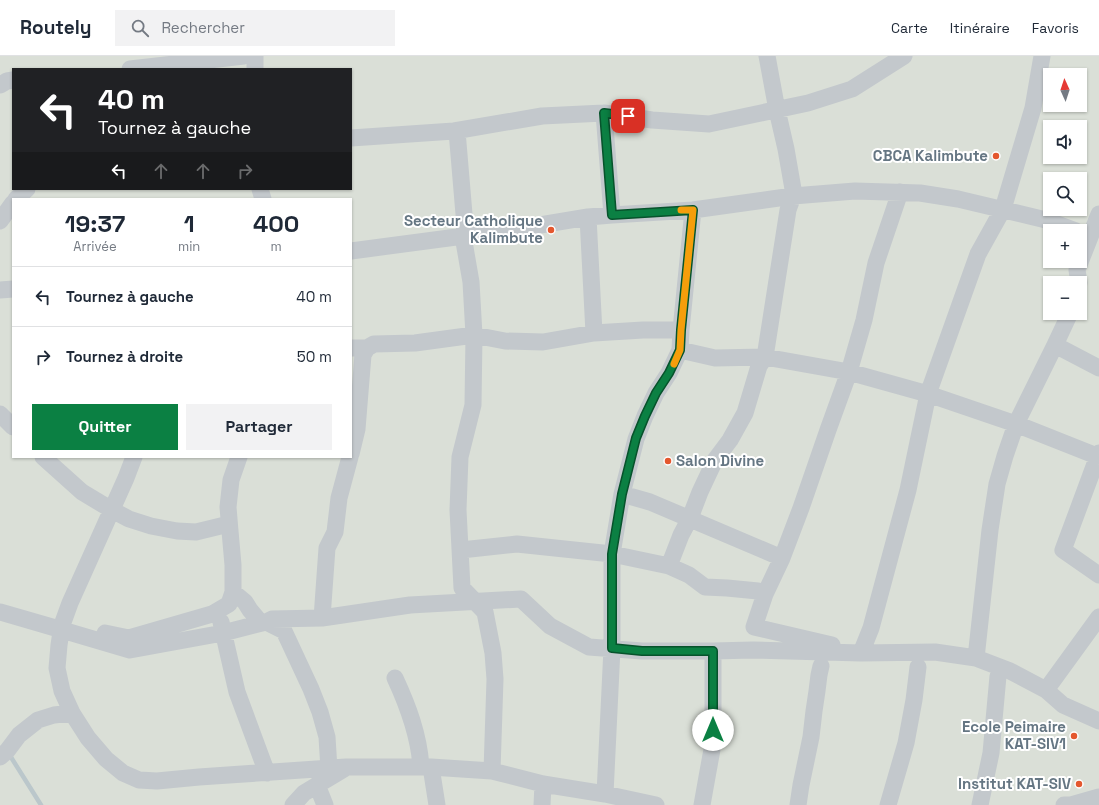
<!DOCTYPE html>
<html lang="fr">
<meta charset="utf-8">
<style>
:root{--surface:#fff;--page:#f2f2f3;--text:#1f2937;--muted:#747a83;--line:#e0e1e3;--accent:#0b8043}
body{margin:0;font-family:"Space Grotesk",sans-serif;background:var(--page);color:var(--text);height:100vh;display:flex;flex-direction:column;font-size:15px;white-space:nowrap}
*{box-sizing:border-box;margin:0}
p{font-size:13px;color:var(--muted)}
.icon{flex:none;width:22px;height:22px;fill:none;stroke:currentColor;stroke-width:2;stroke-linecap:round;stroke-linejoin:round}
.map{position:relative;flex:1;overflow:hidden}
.sheet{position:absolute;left:12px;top:142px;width:340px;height:260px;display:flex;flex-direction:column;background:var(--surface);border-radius:0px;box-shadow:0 1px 3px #0004}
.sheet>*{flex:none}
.banner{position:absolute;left:12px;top:12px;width:340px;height:122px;border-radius:0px;box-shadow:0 1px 3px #0004;background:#202124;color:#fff;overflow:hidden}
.needle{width:26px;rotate:357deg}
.controls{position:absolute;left:1043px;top:12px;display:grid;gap:8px}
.controls a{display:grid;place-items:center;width:44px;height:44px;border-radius:0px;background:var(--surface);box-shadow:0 1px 3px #0004;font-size:20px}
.pin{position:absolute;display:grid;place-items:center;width:34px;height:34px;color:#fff;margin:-17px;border-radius:8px;box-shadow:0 2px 6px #0006}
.me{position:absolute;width:44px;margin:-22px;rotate:0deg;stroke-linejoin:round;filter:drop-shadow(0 0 3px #0008)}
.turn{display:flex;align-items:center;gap:14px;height:84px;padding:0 20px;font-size:18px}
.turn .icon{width:52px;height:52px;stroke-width:2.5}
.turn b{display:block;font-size:28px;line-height:34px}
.lanes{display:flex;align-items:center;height:38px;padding:0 20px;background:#0003;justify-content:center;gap:20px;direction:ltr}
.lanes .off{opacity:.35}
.eta{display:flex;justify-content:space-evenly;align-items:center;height:68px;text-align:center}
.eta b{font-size:24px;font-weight:700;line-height:28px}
.action{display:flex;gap:8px;margin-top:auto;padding:8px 20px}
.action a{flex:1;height:46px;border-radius:0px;background:var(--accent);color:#fff;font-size:16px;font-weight:700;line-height:46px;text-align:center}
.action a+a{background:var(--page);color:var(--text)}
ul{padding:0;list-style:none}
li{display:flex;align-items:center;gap:12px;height:60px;padding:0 20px;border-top:1px solid var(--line)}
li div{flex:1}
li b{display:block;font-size:15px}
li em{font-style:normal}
header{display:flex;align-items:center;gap:24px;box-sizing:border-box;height:56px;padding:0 20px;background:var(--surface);border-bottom:1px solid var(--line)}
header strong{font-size:19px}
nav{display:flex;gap:22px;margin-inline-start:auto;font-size:14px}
.search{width:280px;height:36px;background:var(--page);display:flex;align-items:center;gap:10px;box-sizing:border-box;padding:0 14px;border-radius:0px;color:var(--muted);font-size:15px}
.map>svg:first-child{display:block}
</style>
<header>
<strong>Routely</strong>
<div class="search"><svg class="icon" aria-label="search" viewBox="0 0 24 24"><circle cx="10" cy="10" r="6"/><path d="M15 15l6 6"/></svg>Rechercher</div>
<nav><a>Carte</a><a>Itinéraire</a><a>Favoris</a></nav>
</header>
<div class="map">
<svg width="1099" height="749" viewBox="0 0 1099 749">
<rect width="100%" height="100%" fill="#fafaf8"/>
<path fill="#dadfd7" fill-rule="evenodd" d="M0 0H1099V749H0ZM13 13H351V133H13ZM1050 19H1080V49H1050ZM1050 71H1080V101H1050ZM1050 123H1080V153H1050ZM13 143H351V401H13ZM1050 175H1080V205H1050ZM1050 227H1080V257H1050Z"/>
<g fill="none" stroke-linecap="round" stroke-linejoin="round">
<path stroke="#bbc7cb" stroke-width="4.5" d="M9 698 41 749"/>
<path stroke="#c3c8cc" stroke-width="17" d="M130 13 244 0
M255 13V0
M0 29 7 25 13 24
M604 57 612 159
M457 75 465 170 463 180 471 226 474 279 473 349 460 401 458 454 462 532 485 556 493 597 495 623 492 715
M351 82 454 75 542 60 604 57 652 64 709 68 808 47 852 33 904 0
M260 133 263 143
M16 143 27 133
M588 161 594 277
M0 165 13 147
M351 195 510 174 588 161 612 159 693 154 793 140 855 135 920 137 958 143 1046 164 1076 175
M1079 227 1077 214 1099 158
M0 234 13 233
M1055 289 1099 312
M351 292H367
M680 294 715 302 765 301 849 316 928 338 1016 368 1097 400
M0 358 13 371
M1099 397 1063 494 1099 519
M351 398 357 373 363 299 367 292 374 288 415 287 474 279 505 285 543 286 594 277 643 274H681
M43 401 82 436 112 454 129 463 151 470 177 475 196 476 229 468
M134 401 126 422 70 547 62 569 59 589 57 612 62 635 72 657 88 682 106 703 123 717 139 724 157 725 199 721 346 711H431L492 715 543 728 605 738 656 749
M622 438 650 446 782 502
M461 494 517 488 612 498 669 510 689 519 705 531 727 532 758 535 765 538
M669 510 681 479 690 462 700 436 715 404 730 384 745 357 759 310 765 301 788 154 793 140V133L786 93 777 54 767 0
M233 536 245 546 250 554 261 567 266 566 284 575 311 633 320 656 327 681 329 713
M0 556 52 571 130 594 223 577 266 566 272 563 322 562 410 549 521 543 550 570 589 591 642 595H713L753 594 861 597 935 596 976 602 1010 615 1046 634 1063 649 1099 665
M322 562 327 492 335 476 339 442 350 401
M221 566 237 636 267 717
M105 577 129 582 212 558 229 548 233 536V509L230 475 228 451 231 424 239 401
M832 589 754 571 765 538 782 502 801 452 828 374 849 316 864 264 876 207 900 136
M861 597 871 572 908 434 928 338 978 198 1003 153 1033 52 1042 0
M976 602 990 474 997 428 1005 400 1016 368 1055 289 1070 257
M395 622C408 650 419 679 421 711
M1046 634 1099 561
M0 701 7 695 19 679 38 664 54 659 72 657
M431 711 437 749
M317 729 325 749
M605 738 612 592V498L622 438 636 383 645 360 656 337 669 317 680 294 681 274 693 154
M293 749 304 737 344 713
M542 749 543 728
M702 749 707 721 713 688V595
M798 749 801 729 811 681 814 655 817 635 819 619 821 610
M888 749 906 687 914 644 918 611
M980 749 991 697 998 620
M1064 749H1071L1099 741"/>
</g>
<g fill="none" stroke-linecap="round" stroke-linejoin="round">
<defs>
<path id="route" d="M628 60 604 57 612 159 693 154 681 274 680 294 669 317 656 337 645 360 636 382 622 438 612 498V592L642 595H713V674"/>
</defs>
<use href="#route" stroke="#07532c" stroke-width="10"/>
<use href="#route" stroke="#0b8043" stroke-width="7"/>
<path stroke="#f59e0b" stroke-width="7" d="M674 308 680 294 681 274 693 154H681"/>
</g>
<g fill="#e4572e" stroke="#fff" stroke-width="1.5">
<circle cx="996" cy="100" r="4"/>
<circle cx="551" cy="174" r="4"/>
<circle cx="668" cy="405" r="4"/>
<circle cx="1074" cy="680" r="4"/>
<circle cx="1079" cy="728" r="4"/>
</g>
<g text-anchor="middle" stroke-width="4" stroke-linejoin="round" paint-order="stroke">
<g font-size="15" font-weight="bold" fill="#657683" stroke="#fff" text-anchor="end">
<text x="988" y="105">CBCA Kalimbute</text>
<text x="543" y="170">Secteur Catholique<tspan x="543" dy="17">Kalimbute</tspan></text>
<text x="676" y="410" text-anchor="start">Salon Divine</text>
<text x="1066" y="676">Ecole Peimaire<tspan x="1066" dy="17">KAT-SIV1</tspan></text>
<text x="1071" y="733">Institut KAT-SIV</text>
</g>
</g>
</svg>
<div class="controls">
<a><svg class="needle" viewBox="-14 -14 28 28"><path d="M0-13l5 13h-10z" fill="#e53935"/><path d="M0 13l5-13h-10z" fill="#747a83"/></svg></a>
<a><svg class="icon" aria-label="sound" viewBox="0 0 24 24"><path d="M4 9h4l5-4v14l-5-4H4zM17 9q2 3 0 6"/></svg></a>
<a><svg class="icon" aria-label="search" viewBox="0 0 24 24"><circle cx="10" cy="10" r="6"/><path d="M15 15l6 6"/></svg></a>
<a>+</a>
<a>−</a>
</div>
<div class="pin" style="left:628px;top:60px;background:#d93025"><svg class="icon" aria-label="arrive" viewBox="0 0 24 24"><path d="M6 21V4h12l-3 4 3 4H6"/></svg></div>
<svg class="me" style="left:713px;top:674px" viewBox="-20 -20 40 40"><circle r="19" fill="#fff"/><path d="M0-13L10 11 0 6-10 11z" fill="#0b8043"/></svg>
<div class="banner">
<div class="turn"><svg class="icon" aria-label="left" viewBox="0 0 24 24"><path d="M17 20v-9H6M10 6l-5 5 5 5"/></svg><div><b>40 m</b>Tournez à gauche</div></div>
<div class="lanes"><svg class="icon" aria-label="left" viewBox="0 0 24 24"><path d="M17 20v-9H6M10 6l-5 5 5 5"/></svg><svg class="icon off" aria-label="ahead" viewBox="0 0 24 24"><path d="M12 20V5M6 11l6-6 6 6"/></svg><svg class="icon off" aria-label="ahead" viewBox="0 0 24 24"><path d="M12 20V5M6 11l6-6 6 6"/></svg><svg class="icon off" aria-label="right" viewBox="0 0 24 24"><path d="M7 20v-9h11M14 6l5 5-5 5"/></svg></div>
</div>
<section class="sheet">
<div class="eta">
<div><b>19:37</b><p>Arrivée</p></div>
<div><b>1</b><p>min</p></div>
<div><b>400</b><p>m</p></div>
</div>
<ul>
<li><svg class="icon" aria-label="left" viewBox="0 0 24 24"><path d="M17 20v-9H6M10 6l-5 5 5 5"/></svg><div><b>Tournez à gauche</b></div><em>40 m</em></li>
<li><svg class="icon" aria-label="right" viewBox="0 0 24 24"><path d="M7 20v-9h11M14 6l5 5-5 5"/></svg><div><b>Tournez à droite</b></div><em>50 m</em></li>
</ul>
<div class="action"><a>Quitter</a><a>Partager</a></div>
</section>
</div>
